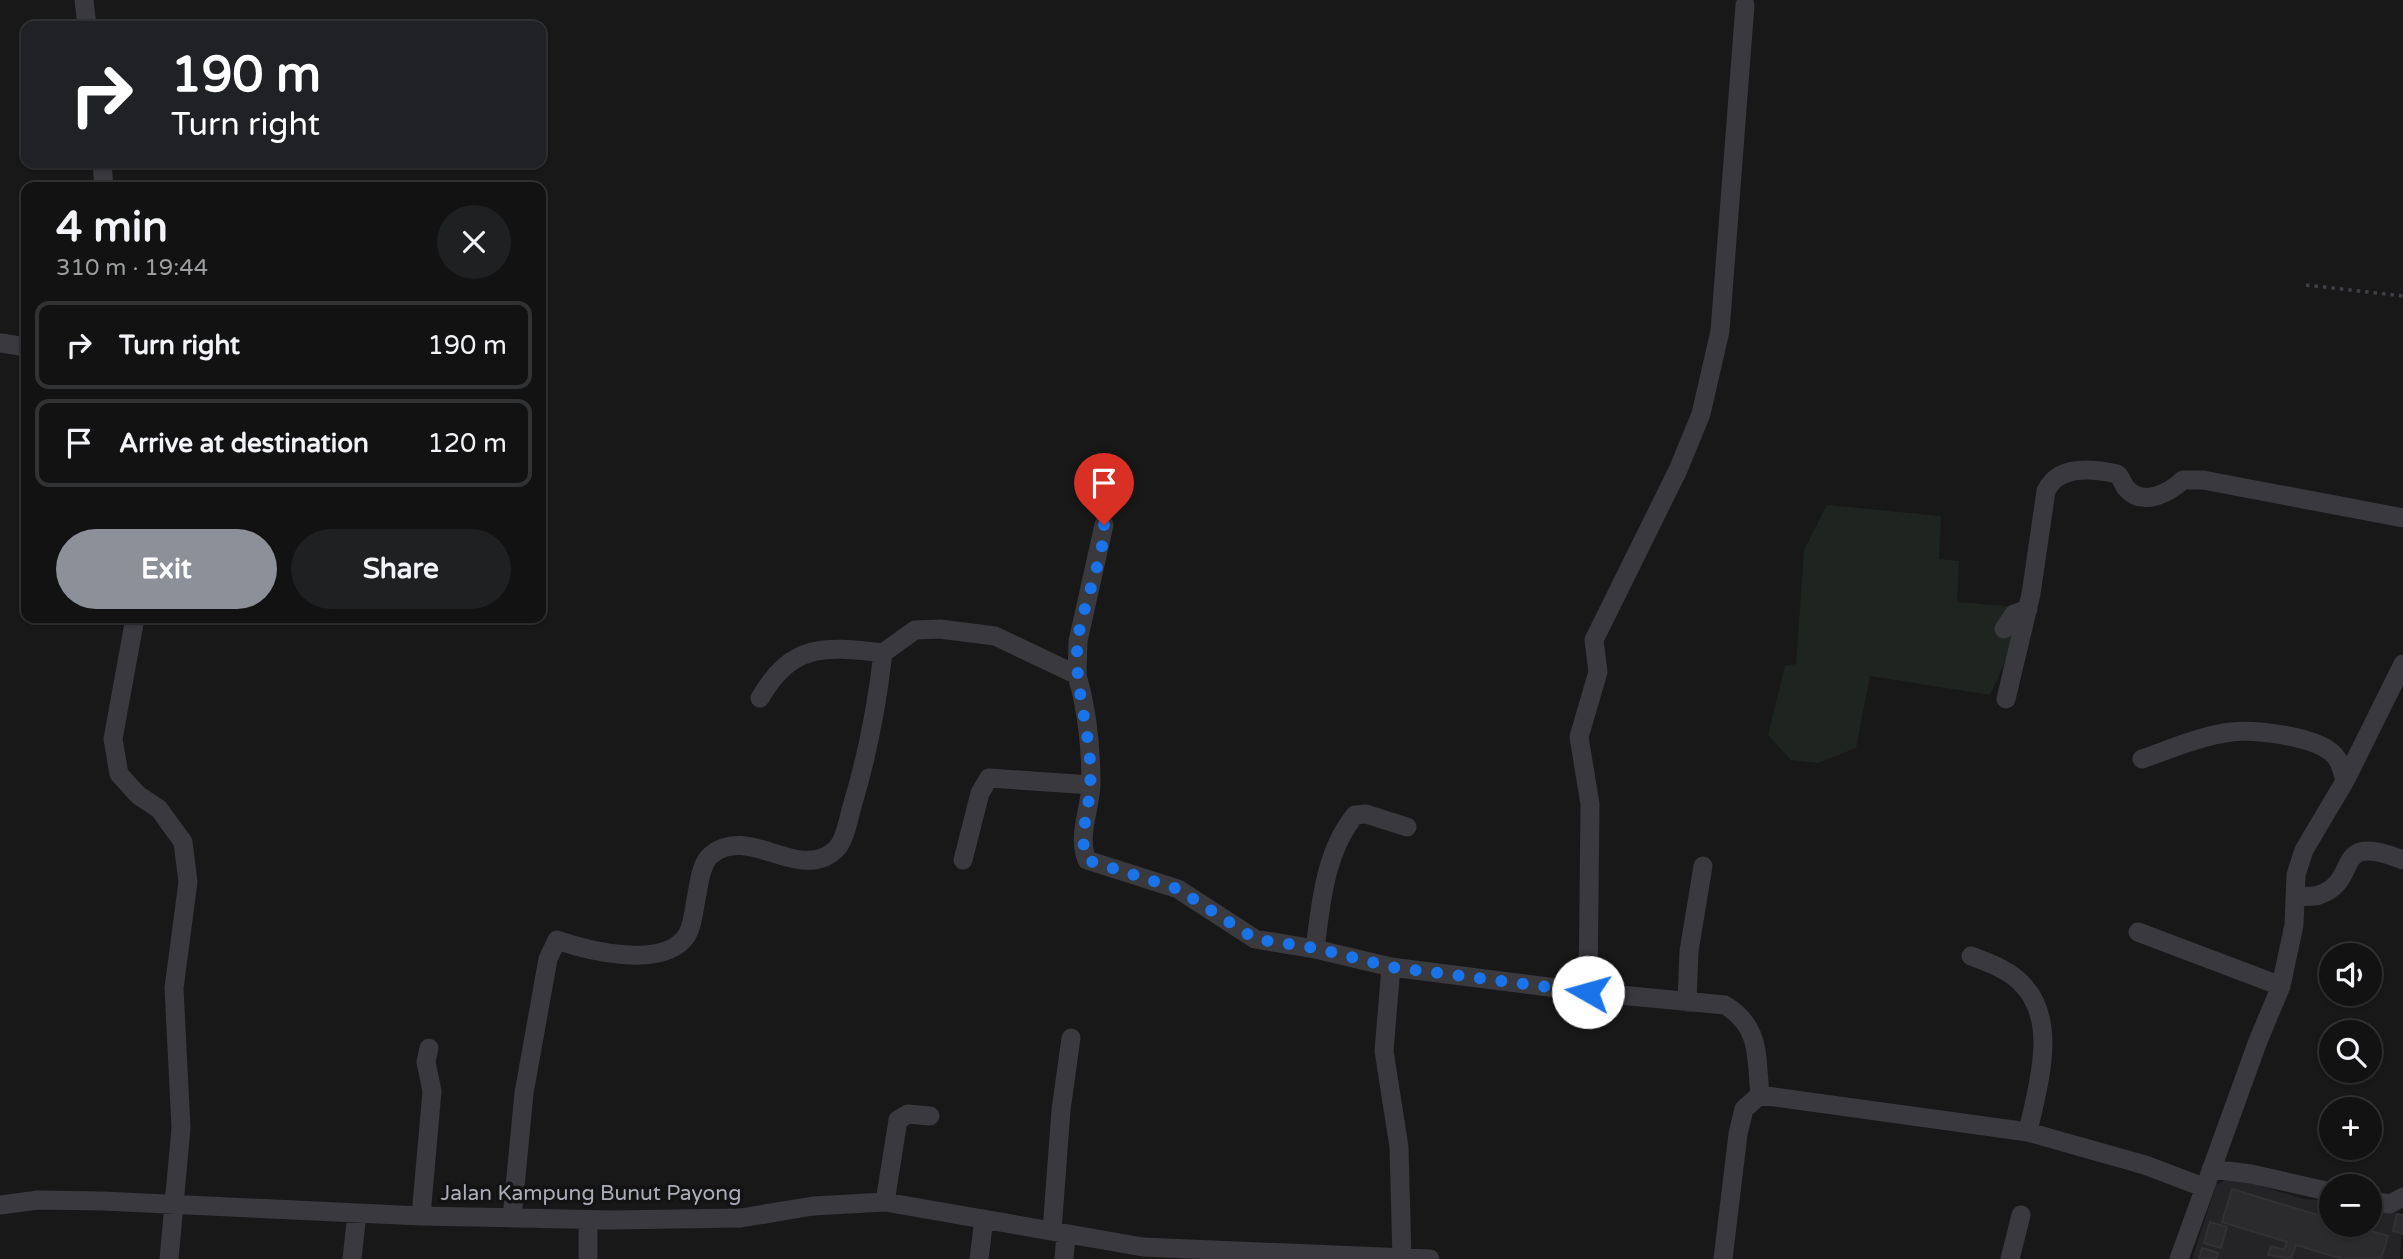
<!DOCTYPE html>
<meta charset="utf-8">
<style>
:root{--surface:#121213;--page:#1f2021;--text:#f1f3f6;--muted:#9c9ea0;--line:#313233;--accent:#8c9099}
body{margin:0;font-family:"Varela Round",sans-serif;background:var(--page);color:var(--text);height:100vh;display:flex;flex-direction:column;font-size:26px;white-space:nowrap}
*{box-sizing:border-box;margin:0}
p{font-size:23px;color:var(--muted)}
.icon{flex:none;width:38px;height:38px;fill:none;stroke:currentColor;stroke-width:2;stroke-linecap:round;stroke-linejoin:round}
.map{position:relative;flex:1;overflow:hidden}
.details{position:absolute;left:21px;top:182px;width:525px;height:441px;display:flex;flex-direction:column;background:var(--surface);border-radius:14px;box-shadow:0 2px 5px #0004,0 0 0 2px var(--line)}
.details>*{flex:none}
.banner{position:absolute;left:21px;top:21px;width:525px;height:147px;border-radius:14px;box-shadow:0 2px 5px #0004,0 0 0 2px var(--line);background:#202124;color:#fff;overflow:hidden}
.fabs{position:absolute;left:2319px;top:943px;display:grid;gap:14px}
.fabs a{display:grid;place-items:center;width:63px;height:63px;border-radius:50%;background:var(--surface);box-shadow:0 2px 5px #0004,0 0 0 2px var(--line);font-size:35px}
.pin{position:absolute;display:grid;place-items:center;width:60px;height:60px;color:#fff;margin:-72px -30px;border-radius:50% 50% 50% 0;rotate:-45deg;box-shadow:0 0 7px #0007}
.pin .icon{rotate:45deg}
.me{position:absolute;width:77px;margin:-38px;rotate:277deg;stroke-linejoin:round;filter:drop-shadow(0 0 5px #0008)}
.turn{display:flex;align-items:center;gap:24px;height:147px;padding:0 35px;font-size:32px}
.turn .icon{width:91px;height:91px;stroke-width:2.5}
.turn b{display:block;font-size:49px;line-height:60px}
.round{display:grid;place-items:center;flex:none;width:74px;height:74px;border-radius:37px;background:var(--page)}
.summary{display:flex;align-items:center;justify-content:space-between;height:119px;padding:0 35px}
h1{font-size:42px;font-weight:700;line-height:52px}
.action{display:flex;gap:14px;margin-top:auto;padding:14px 35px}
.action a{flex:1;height:80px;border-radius:42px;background:var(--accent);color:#fff;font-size:28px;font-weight:700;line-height:80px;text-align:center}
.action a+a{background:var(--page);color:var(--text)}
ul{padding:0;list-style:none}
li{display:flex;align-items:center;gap:21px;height:88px;margin:0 14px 10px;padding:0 21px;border:4px solid var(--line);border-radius:14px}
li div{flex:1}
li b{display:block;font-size:26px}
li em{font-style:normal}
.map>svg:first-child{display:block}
</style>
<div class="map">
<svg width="2403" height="1259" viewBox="0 0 2403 1259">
<rect width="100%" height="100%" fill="#181819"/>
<path fill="#242426" d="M2231 1177 2304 1199 2331 1201V1225H2370V1206L2403 1215 2400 1259H2192L2216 1185Z"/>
<path fill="#1e2420" d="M1827 505 1941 516 1939 559 1959 561 1957 602 2017 607 2013 644 1990 695 1870 676 1856 748 1818 763 1791 760 1768 735 1785 666 1796 664 1804 550Z"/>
<path fill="#2b2b2d" stroke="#323235" stroke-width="2" d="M2232 1189 2331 1219V1225H2350L2388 1236 2381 1259H2343L2296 1245 2291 1259 2268 1255 2271 1246 2284 1250 2287 1242 2222 1222Z
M2397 1214 2403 1215V1234L2393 1231Z
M2210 1222 2227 1227 2221 1248 2204 1243Z
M2202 1248 2218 1253 2216 1259H2199Z"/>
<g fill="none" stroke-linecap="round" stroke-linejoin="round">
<path stroke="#3f4045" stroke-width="3.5" stroke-dasharray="3.5 5" stroke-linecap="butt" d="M2306 285 2403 296"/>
<path stroke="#39393e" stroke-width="19" d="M84 0 87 26
M102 163 104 187
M1 343 26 347
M135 618 113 739 119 774 138 795 159 809 183 842 188 882 174 988 181 1128 169 1259
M2004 629 2014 614 2028 609
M1077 675 1078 641 1104 525
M760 698C792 643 824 646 883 653
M2006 699 2031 594 2046 491C2058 465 2091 468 2117 474 2122 478 2122 483 2126 488 2143 508 2170 492 2183 480H2203L2403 518
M2142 759C2171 749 2200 736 2231 732 2255 729 2311 736 2331 752 2340 759 2342 770 2345 781
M963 860 980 793 989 778 1091 785
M2296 897C2303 896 2312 897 2319 895 2363 880 2329 831 2403 860
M2138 932 2281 986
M1315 949C1321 902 1325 852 1355 815L1366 814 1407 827
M1971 956C1989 963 2010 970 2023 985 2059 1023 2037 1088 2028 1132
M1391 967 1384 1051 1399 1147 1402 1259
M1588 992 1590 804 1579 737 1598 672 1594 640 1678 470 1701 414 1720 331 1745 5
M1687 1002 1689 951 1703 866
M2211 1169 2251 1174 2331 1192
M2370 1201 2390 1204 2403 1197
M885 1202 898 1120 908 1114 930 1116
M0 1205 38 1200 103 1201 421 1216 612 1220 741 1218 813 1206 885 1202 1143 1247 1430 1259
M421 1216 432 1091 426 1062 429 1048
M512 1218 524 1093 548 959 557 940C588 951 665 970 687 935 693 925 694 910 696 899 699 886 700 864 711 855 743 828 785 868 819 859 827 857 836 851 840 844 847 833 849 815 853 803 868 753 877 705 883 653L915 630 940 629 995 636 1077 675C1087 709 1091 750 1091 785 1090 810 1077 836 1087 860L1178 889 1255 939 1315 949 1391 967 1588 992 1725 1005C1761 1027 1756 1056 1760 1095L2028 1132 2145 1165 2203 1187
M588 1220V1259
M1052 1231 1061 1110 1071 1038
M352 1259 357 1213
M979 1259 984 1219
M1064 1259 1066 1234
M1723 1259 1738 1134 1744 1109 1760 1095
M2010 1259 2021 1215
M2179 1259 2258 1041 2281 986 2294 925 2296 875 2304 850 2345 781 2403 664"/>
</g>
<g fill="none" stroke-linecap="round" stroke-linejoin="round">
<path stroke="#1a73e8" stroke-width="12" stroke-dasharray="0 21.6" d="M1104 525C1106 551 1082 607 1078 639 1072 687 1094 738 1090 787 1089 811 1078 838 1087 860L1178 889 1255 939 1315 948 1391 967 1588 992"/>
</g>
<g text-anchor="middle" stroke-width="7" stroke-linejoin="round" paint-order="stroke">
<g font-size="21" fill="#abadb8" stroke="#131314">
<text x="591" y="1200">Jalan Kampung Bunut Payong</text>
</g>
</g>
</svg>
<div class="fabs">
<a><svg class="icon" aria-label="sound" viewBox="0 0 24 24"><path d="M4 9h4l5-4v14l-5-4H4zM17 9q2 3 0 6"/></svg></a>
<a><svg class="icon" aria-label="search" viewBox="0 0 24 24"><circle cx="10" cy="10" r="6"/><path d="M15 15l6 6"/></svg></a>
<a>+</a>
<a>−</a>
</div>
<div class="pin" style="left:1104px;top:525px;background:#d93025"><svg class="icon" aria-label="arrive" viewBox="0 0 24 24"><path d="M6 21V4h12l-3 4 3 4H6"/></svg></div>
<svg class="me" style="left:1588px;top:992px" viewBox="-20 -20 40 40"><circle r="19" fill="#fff"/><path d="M0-13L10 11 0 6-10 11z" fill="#1a73e8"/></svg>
<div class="banner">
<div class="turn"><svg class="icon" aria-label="right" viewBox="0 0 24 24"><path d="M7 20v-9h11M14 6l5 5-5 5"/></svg><div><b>190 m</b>Turn right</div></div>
</div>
<section class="details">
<div class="summary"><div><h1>4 min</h1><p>310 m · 19:44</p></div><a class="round"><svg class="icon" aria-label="close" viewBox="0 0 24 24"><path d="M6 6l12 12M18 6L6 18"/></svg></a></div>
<ul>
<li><svg class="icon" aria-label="right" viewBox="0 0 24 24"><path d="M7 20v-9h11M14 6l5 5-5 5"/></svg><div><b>Turn right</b></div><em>190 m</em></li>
<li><svg class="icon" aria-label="arrive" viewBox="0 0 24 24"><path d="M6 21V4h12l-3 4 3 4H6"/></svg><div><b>Arrive at destination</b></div><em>120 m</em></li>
</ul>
<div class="action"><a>Exit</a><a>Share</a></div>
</section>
</div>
